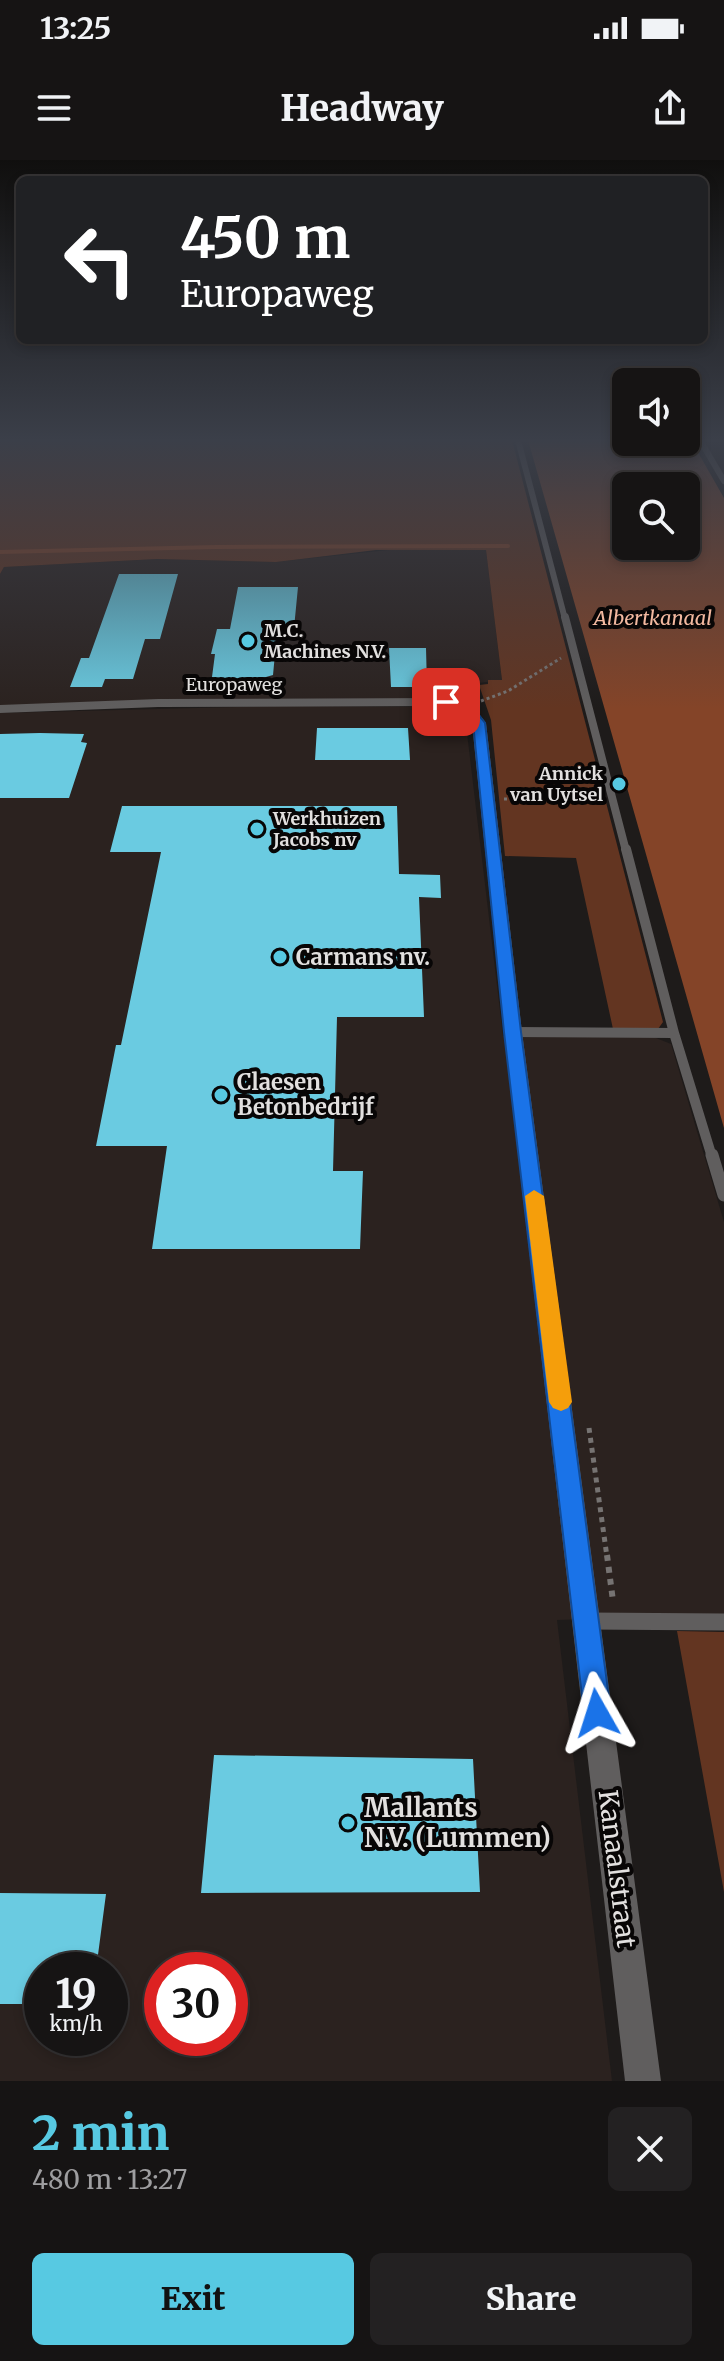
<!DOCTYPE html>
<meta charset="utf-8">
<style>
:root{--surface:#161414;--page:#232122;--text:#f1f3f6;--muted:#9e9ea0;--line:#353334;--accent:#57c9e2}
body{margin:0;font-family:Merriweather,serif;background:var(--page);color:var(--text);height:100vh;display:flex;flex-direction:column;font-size:30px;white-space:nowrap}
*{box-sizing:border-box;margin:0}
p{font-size:26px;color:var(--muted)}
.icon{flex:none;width:44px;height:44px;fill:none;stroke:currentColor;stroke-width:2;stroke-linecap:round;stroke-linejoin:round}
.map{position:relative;height:1921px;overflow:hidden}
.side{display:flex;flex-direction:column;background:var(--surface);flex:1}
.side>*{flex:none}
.banner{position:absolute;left:16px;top:16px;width:692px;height:168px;border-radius:12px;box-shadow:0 4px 12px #0003,0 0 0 2px var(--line);background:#202124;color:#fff;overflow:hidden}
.buttons{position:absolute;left:612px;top:208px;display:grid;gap:16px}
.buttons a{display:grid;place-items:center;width:88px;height:88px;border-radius:12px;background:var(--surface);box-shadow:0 4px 12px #0003,0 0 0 2px var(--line);font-size:40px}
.speed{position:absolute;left:24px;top:1792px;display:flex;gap:16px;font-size:40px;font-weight:700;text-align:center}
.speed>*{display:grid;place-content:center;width:104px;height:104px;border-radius:50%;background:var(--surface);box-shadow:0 4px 12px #0003,0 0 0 2px var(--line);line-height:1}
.speed small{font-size:20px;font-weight:400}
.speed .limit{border:12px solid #d22;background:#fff;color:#111}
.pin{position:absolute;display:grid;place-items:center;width:68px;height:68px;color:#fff;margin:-34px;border-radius:16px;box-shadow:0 4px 12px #0006}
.me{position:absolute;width:88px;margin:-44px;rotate:354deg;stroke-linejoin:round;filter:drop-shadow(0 0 6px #0008)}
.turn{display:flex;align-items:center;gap:28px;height:168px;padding:0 32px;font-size:36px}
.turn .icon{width:104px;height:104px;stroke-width:2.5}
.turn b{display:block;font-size:56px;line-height:68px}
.round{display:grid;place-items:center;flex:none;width:84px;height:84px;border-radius:12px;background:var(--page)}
.head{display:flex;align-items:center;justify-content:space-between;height:136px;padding:0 32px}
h1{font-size:48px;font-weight:800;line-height:60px;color:var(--accent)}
.button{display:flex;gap:16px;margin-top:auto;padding:16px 32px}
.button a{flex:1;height:92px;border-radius:12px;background:var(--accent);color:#111;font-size:32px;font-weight:800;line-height:92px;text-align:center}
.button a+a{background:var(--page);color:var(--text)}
.status{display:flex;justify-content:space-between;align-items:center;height:56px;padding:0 40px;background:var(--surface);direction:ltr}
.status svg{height:22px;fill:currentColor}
header{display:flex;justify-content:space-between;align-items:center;height:104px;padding:0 32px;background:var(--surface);font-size:36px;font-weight:800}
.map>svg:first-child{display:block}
</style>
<div class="status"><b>13:25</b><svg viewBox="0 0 49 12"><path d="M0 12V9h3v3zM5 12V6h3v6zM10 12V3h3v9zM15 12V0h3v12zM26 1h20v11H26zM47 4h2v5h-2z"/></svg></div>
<header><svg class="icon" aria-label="menu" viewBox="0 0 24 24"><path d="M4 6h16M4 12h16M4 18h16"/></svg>Headway<svg class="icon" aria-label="share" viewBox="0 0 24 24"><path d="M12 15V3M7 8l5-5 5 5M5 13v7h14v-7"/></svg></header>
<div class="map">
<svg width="724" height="1921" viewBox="0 0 724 1921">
<rect width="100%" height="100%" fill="#1e1b1a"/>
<path fill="#2b221f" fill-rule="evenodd" d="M407 388 486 390 502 520 463 525 455 534 433 539 0 546V414L4 407 157 399 276 402Z
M274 546 442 547 465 556 503 876H651L671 884 724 1062V1454L557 1460 612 1921H0V553ZM42 1810H110V1878H42ZM162 1810H230V1878H162Z"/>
<path fill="#633521" d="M0 280H512L663 862 658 869H613L576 698 505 696 491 560 479 525 488 524V520H502L486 390H376L276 402 157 399 4 407 0 414Z
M677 1471 724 1472V1732Z"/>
<path fill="#844428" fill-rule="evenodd" d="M528 280H691L724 338V968ZM626 326H686V386H626Z"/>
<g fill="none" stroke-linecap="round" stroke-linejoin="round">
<path stroke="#844428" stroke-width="4" d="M0 392 216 387 508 386"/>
</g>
<path fill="#6acbe1" d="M119 414H178L160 479H145L133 519H105L102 527H70L81 498H89Z
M238 427H298L294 468H283L281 494H275L273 515 266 517 234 520 212 517 215 494H211L217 469H230Z
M389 488H426L427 527H391Z
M317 568H408L410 600H315Z
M40 573 84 574 81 582 87 583 69 638H0V574Z
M122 646H397L399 714 440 715 441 738 419 737 424 857H337L333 1011H363L360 1089H152L167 986H96L116 885H121L161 692H110Z
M214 1595 473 1599 480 1732 201 1733Z
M0 1733 106 1734 96 1810H42V1844H0Z"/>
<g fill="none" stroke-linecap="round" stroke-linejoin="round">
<path stroke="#767372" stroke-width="3" stroke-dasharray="3 3" stroke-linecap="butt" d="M481 541 508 531 561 498
M504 639 599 641"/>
<path stroke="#767372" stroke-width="5" stroke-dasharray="5 5" stroke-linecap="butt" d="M589 1268 607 1397"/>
<path stroke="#767372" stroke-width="6" stroke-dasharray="6 6" stroke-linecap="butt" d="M607 1395 613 1441"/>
<path stroke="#605e5e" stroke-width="6" d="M518 280 565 459
M700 280 724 321"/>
<path stroke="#605e5e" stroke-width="8" d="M565 457 626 691"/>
<path stroke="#605e5e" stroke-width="10" d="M513 872 674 873 626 689
M674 873 712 997"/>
<path stroke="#605e5e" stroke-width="13" d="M712 995 724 1035"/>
<path stroke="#605e5e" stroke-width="17" d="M588 1461 724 1462"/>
<path fill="#605e5e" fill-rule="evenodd" d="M446 538 472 545 486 563 522 872 661 1921H625L504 872 472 563 462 551 445 546 158 547 0 553V545L158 539Z"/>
</g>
<linearGradient id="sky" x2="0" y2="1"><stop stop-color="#100f0e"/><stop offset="0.51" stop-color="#3b3f49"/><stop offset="1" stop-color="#3b3f49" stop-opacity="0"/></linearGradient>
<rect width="724" height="549" fill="url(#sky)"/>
<path fill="#1a73e8" stroke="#114b97" stroke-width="2" d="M446 539 471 545 485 563 521 872 611 1553 607 1562 597 1566 588 1562 584 1553 504 872 473 563 462 551 442 545V540Z"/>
<path fill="#f59e0b" d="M534 1030 544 1036 572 1242 568 1248 561 1251 553 1248 549 1242 525 1036Z"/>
<g fill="#57c9e2" stroke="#080606" stroke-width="3">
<circle cx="248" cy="481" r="8"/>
<circle cx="619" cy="624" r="8"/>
<circle cx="257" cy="669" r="8"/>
<circle cx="280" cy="797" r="8"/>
<circle cx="221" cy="935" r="8"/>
<circle cx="348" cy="1663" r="8"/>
</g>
<g text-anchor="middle" stroke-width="8" stroke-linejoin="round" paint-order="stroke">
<g font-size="18" font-weight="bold" fill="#e2e0df" stroke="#080606" text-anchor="start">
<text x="264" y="477">M.C.<tspan x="264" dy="21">Machines N.V.</tspan></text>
<text x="603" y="620" text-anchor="end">Annick<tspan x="603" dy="21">van Uytsel</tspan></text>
<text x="273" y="665">Werkhuizen<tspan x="273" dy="21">Jacobs nv</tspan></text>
</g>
<g font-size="18" fill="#e2e0df" stroke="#080606">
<text x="234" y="531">Europaweg</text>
</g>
<g font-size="20" font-style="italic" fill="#f3b9a0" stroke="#080606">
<text x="653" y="465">Albertkanaal</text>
</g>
<g font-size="22" font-weight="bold" fill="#e2e0df" stroke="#080606" text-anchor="start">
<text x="296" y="805">Carmans nv.</text>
<text x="237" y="930">Claesen<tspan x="237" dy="25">Betonbedrijf</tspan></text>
</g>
<g font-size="26" font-weight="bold" fill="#e2e0df" stroke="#080606" text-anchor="start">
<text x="364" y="1657">Mallants<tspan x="364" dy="30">N.V. (Lummen)</tspan></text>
</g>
<g font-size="26" fill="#e2e0df" stroke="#080606">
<text transform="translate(617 1709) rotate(83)" y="9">Kanaalstraat</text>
</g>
</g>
</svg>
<div class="buttons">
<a><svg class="icon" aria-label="sound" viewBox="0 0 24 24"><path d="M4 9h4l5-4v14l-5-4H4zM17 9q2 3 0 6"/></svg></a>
<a><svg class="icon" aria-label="search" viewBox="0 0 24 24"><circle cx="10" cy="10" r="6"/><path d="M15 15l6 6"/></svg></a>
</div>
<div class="speed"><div>19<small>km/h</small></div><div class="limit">30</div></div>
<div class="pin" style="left:446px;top:542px;background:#d93025"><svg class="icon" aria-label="arrive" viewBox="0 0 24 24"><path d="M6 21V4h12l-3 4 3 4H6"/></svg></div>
<svg class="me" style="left:597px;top:1553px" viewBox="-20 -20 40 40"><path d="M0-17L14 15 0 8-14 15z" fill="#1a73e8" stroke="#fff" stroke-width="4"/></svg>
<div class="banner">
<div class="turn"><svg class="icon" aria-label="left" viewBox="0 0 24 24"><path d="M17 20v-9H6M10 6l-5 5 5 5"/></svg><div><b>450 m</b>Europaweg</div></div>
</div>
</div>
<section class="side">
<div class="head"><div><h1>2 min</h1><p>480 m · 13:27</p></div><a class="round"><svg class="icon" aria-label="close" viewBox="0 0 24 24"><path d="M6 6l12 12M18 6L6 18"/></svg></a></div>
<div class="button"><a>Exit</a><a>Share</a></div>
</section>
